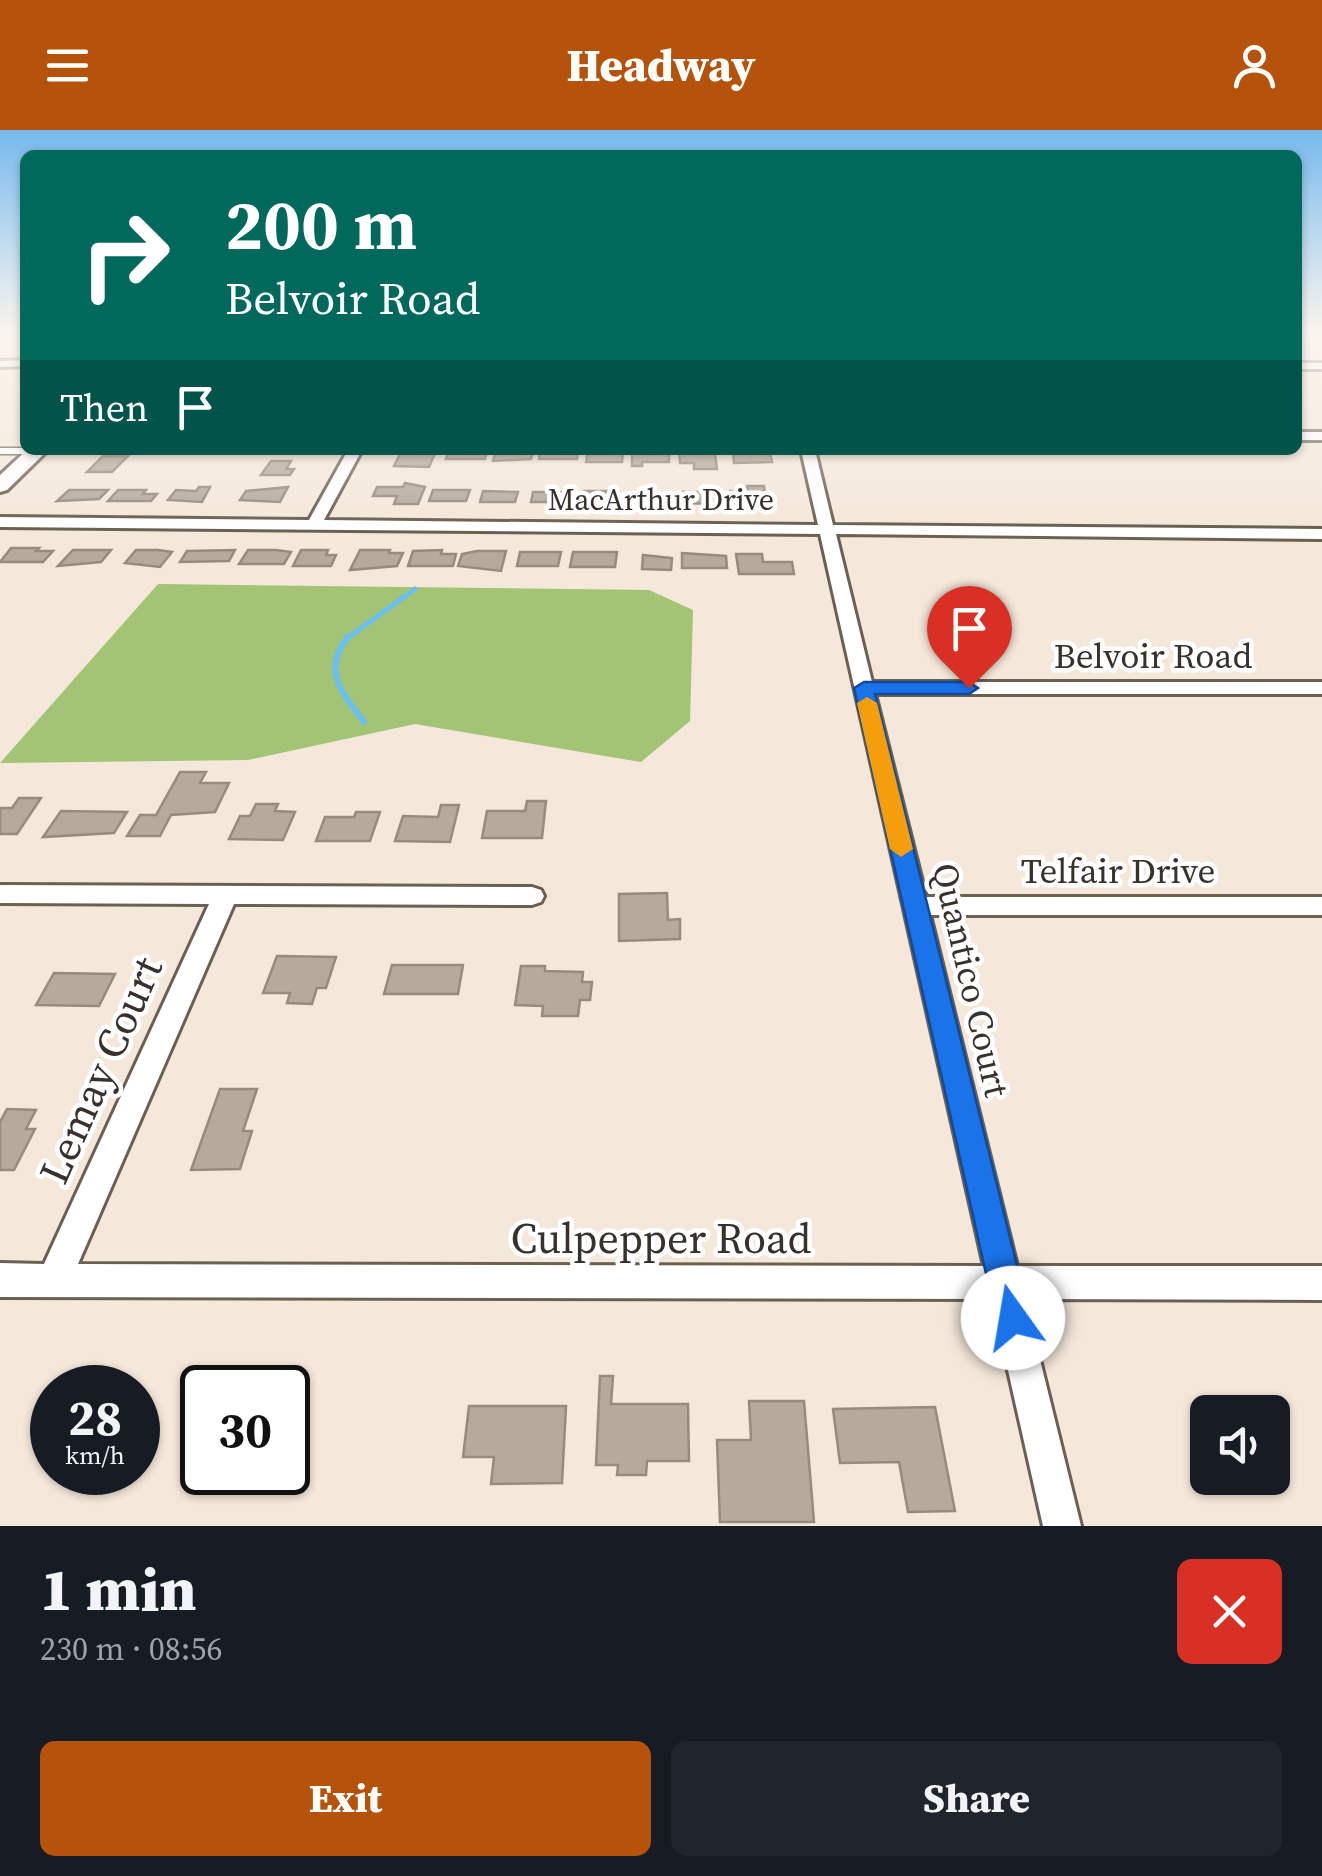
<!DOCTYPE html>
<meta charset="utf-8">
<style>
:root{--surface:#171b24;--page:#20242c;--text:#f1f3f6;--muted:#9ea1a6;--accent:#b45309}
body{margin:0;font-family:"Source Serif 4",serif;background:var(--page);color:var(--text);height:100vh;display:flex;flex-direction:column;font-size:38px;white-space:nowrap}
*{box-sizing:border-box;margin:0}
p{font-size:32px;color:var(--muted)}
.icon{flex:none;width:55px;height:55px;fill:none;stroke:currentColor;stroke-width:2;stroke-linecap:round;stroke-linejoin:round}
.map{position:relative;height:1396px;overflow:hidden}
.panel{display:flex;flex-direction:column;background:var(--surface);flex:1}
.panel>*{flex:none}
.hud{position:absolute;left:20px;top:20px;width:1282px;height:305px;border-radius:15px;box-shadow:0 2px 8px #0004;background:#00695c;color:#fff;overflow:hidden}
.tools{position:absolute;left:1190px;top:1265px;display:grid;gap:20px}
.tools a{display:grid;place-items:center;width:100px;height:100px;border-radius:15px;background:var(--surface);box-shadow:0 2px 8px #0004;font-size:50px}
.speed{position:absolute;left:30px;top:1235px;display:flex;gap:20px;font-size:50px;font-weight:700;text-align:center}
.speed>*{display:grid;place-content:center;width:130px;height:130px;border-radius:50%;background:var(--surface);box-shadow:0 2px 8px #0004;line-height:1}
.speed small{font-size:25px;font-weight:400}
.speed .limit{border:5px solid #111;border-radius:15px;background:#fff;color:#111}
.pin{position:absolute;display:grid;place-items:center;width:85px;height:85px;color:#fff;margin:-102px -42px;border-radius:50% 50% 50% 0;rotate:-45deg;box-shadow:0 0 10px #0007}
.pin .icon{rotate:45deg}
.me{position:absolute;width:110px;margin:-55px;rotate:347deg;stroke-linejoin:round;filter:drop-shadow(0 0 8px #0008)}
.turn{display:flex;align-items:center;gap:35px;height:210px;padding:0 40px;font-size:45px}
.turn .icon{width:130px;height:130px;stroke-width:2.5}
.turn b{display:block;font-size:70px;line-height:85px}
.then{display:flex;align-items:center;height:95px;padding:0 40px;background:#0003;gap:20px;font-size:38px}
.round{display:grid;place-items:center;flex:none;width:105px;height:105px;border-radius:15px;background:var(--page)}
.head{display:flex;align-items:center;justify-content:space-between;height:170px;padding:0 40px}
h1{font-size:60px;font-weight:800;line-height:75px}
.action{display:flex;gap:20px;margin-top:auto;padding:20px 40px}
.action a{flex:1;height:115px;border-radius:15px;background:var(--accent);color:#fff;font-size:40px;font-weight:800;line-height:115px;text-align:center}
.action a+a{background:var(--page);color:var(--text)}
header{display:flex;justify-content:space-between;align-items:center;height:130px;padding:0 40px;background:var(--accent);color:#fff;font-size:45px;font-weight:800}
.map>svg:first-child{display:block}
</style>
<header><svg class="icon" aria-label="menu" viewBox="0 0 24 24"><path d="M4 6h16M4 12h16M4 18h16"/></svg>Headway<svg class="icon" aria-label="person" viewBox="0 0 24 24"><circle cx="12" cy="8" r="4"/><path d="M4 21q1-7 8-7t8 7"/></svg></header>
<div class="map">
<svg width="1322" height="1396" viewBox="0 0 1322 1396">
<rect width="100%" height="100%" fill="#f4e8da"/>
<path fill="#a3c375" d="M158 454 649 460 693 480 690 591 641 632 415 594 248 630 0 633Z"/>
<g fill="none" stroke-linecap="round" stroke-linejoin="round">
<path stroke="#6bc0f2" stroke-width="5" d="M346 509 415 459"/>
<path stroke="#6bc0f2" stroke-width="6" d="M348 507C321 540 342 563 364 592"/>
</g>
<path fill="#b5aa9c" stroke="#968b7e" stroke-width="2.5" d="M402 320H425L436 321 429 337 394 336Z
M449 320H487L485 329H446Z
M496 321H533L531 329 493 331Z
M540 321H578L577 329H539Z
M588 321 623 324 622 332H586Z
M632 321 669 323V332H642V336H632Z
M679 322 715 324 717 339H694V333H680Z
M733 323H770L772 332 734 333Z
M103 326H128L112 342H87Z
M271 331H291L286 339H294L290 345H261Z
M405 353 425 357 418 374H394L397 366H373L377 357H403Z
M747 356H764L766 373H731L730 361H748Z
M199 357H210L202 372 168 370 176 360 196 361Z
M288 357 280 372 240 370 246 361Z
M69 360H108L99 369 57 371Z
M118 360H146L143 364H157L151 371H108Z
M433 360H470L466 371H429Z
M483 361 518 362 515 372H480Z
M583 361H619L618 373H581Z
M533 362H570L569 372H531Z
M682 362H716L717 374 682 373Z
M645 363H667V375L644 374Z
M11 418H39L36 421H53L43 432H0Z
M73 420H111L101 432 58 436Z
M136 420H158L172 422 160 437 125 433Z
M235 420 229 431 180 432 187 421Z
M248 420H276L291 422 284 434H239Z
M301 420H328L326 425H336L331 436H293Z
M360 420H390L389 423H403L397 436 350 440Z
M442 420 441 424H456L453 436H408L413 421Z
M477 421H506L501 441 458 436 462 424Z
M520 422H561L558 436H517Z
M573 422H617L615 437H570Z
M682 423 726 426 727 438H682Z
M736 424H762L763 432H792L794 444H739Z
M643 425 672 428 671 440 642 439Z
M180 642H206L200 653H229L215 682 171 685 160 706H127L140 685H156Z
M19 668H41L17 704H0V678H12Z
M527 671H546L542 708H482L487 681H525Z
M256 674H278L275 681 295 682 283 710 229 709 240 686H250Z
M441 675H459L450 712 395 711 403 686 438 687Z
M61 681 127 682 114 703 43 707Z
M356 682H380L370 711H316L325 687H354Z
M667 763 668 790 680 789V809L619 811V764Z
M277 826 336 827 326 858H317L312 874 287 873 290 863H263Z
M392 835H463L458 864H384Z
M521 836H545V841L583 842 582 852H592L590 870H580L578 886H542L543 876 515 875Z
M54 843 115 844 99 876 36 875Z
M220 959H257L243 1001H252L240 1039 191 1040Z
M7 979 36 980 26 999H35L14 1040H0V992Z
M600 1246H613L611 1274H688L689 1331H647L646 1345H617L618 1335H596Z
M749 1271H804L814 1392H720L717 1310H751Z
M469 1276H566L562 1353 491 1354 494 1327H463Z
M935 1277 955 1381 908 1382 899 1332 840 1333 833 1279Z"/>
<g fill="none" stroke-linecap="round" stroke-linejoin="round">
<defs>
<path id="service" d="M0 321H38"/>
<path id="minor" d="M25 230V236L0 237V231Z
M1298 233H1322V239H1298Z
M1298 302H1322V310H1298Z
M348 320H362L324 390 818 395 801 320H815L833 395 1322 399V409L836 404 872 552H1322V564H875L926 767H1322V785H930L1017 1136H1322V1170L1025 1169 1081 1396H1043L992 1169 0 1167V1133L44 1134 209 774 0 773V755L532 757 541 760 544 766 541 772 532 775 234 774 78 1134 984 1136 820 404 0 397V387L309 390Z"/>
<path id="secondary" d="M27 320H48L7 360 0 362V345Z"/>
</defs>
<use href="#service" stroke="#6a6053" stroke-width="9"/>
<use href="#minor" stroke="#6a6053" stroke-width="6"/>
<use href="#secondary" stroke="#6a6053" stroke-width="6"/>
<use href="#service" stroke="#fff" stroke-width="6"/>
<use href="#minor" fill="#fff" fill-rule="evenodd"/>
<use href="#secondary" fill="#fff" fill-rule="evenodd"/>
</g>
<linearGradient id="sky" x2="0" y2="1"><stop stop-color="#76b9ec"/><stop offset="0.51" stop-color="#faf5ee"/><stop offset="1" stop-color="#faf5ee" stop-opacity="0"/></linearGradient>
<rect width="1322" height="396" fill="url(#sky)"/>
<path fill="#1a73e8" stroke="#114b97" stroke-width="2.5" d="M864 552H969L978 558 969 564H875L1030 1188 1025 1201 1013 1206 1001 1201 996 1188 854 558Z"/>
<path fill="#f59e0b" d="M867 567 877 573 913 719 901 727 890 719 857 573Z"/>
<g text-anchor="middle" stroke-width="9" stroke-linejoin="round" paint-order="stroke">
<g font-size="30" fill="#37322c" stroke="#fff">
<text x="661" y="380">MacArthur Drive</text>
</g>
<g font-size="35" fill="#37322c" stroke="#fff">
<text x="1153" y="538">Belvoir Road</text>
<text x="1118" y="753">Telfair Drive</text>
<text transform="translate(971 850) rotate(77)" y="12">Quantico Court</text>
</g>
<g font-size="42" fill="#37322c" stroke="#fff">
<text transform="translate(100 940) rotate(-66)" y="15">Lemay Court</text>
<text x="661" y="1123">Culpepper Road</text>
</g>
</g>
</svg>
<div class="tools">
<a><svg class="icon" aria-label="sound" viewBox="0 0 24 24"><path d="M4 9h4l5-4v14l-5-4H4zM17 9q2 3 0 6"/></svg></a>
</div>
<div class="speed"><div>28<small>km/h</small></div><div class="limit">30</div></div>
<div class="pin" style="left:969px;top:558px;background:#d93025"><svg class="icon" aria-label="arrive" viewBox="0 0 24 24"><path d="M6 21V4h12l-3 4 3 4H6"/></svg></div>
<svg class="me" style="left:1013px;top:1188px" viewBox="-20 -20 40 40"><circle r="19" fill="#fff"/><path d="M0-13L10 11 0 6-10 11z" fill="#1a73e8"/></svg>
<div class="hud">
<div class="turn"><svg class="icon" aria-label="right" viewBox="0 0 24 24"><path d="M7 20v-9h11M14 6l5 5-5 5"/></svg><div><b>200 m</b>Belvoir Road</div></div>
<div class="then">Then<svg class="icon" aria-label="arrive" viewBox="0 0 24 24"><path d="M6 21V4h12l-3 4 3 4H6"/></svg></div>
</div>
</div>
<section class="panel">
<div class="head"><div><h1>1 min</h1><p>230 m · 08:56</p></div><a class="round" style="background:#d93025;color:#fff"><svg class="icon" aria-label="close" viewBox="0 0 24 24"><path d="M6 6l12 12M18 6L6 18"/></svg></a></div>
<div class="action"><a>Exit</a><a>Share</a></div>
</section>
